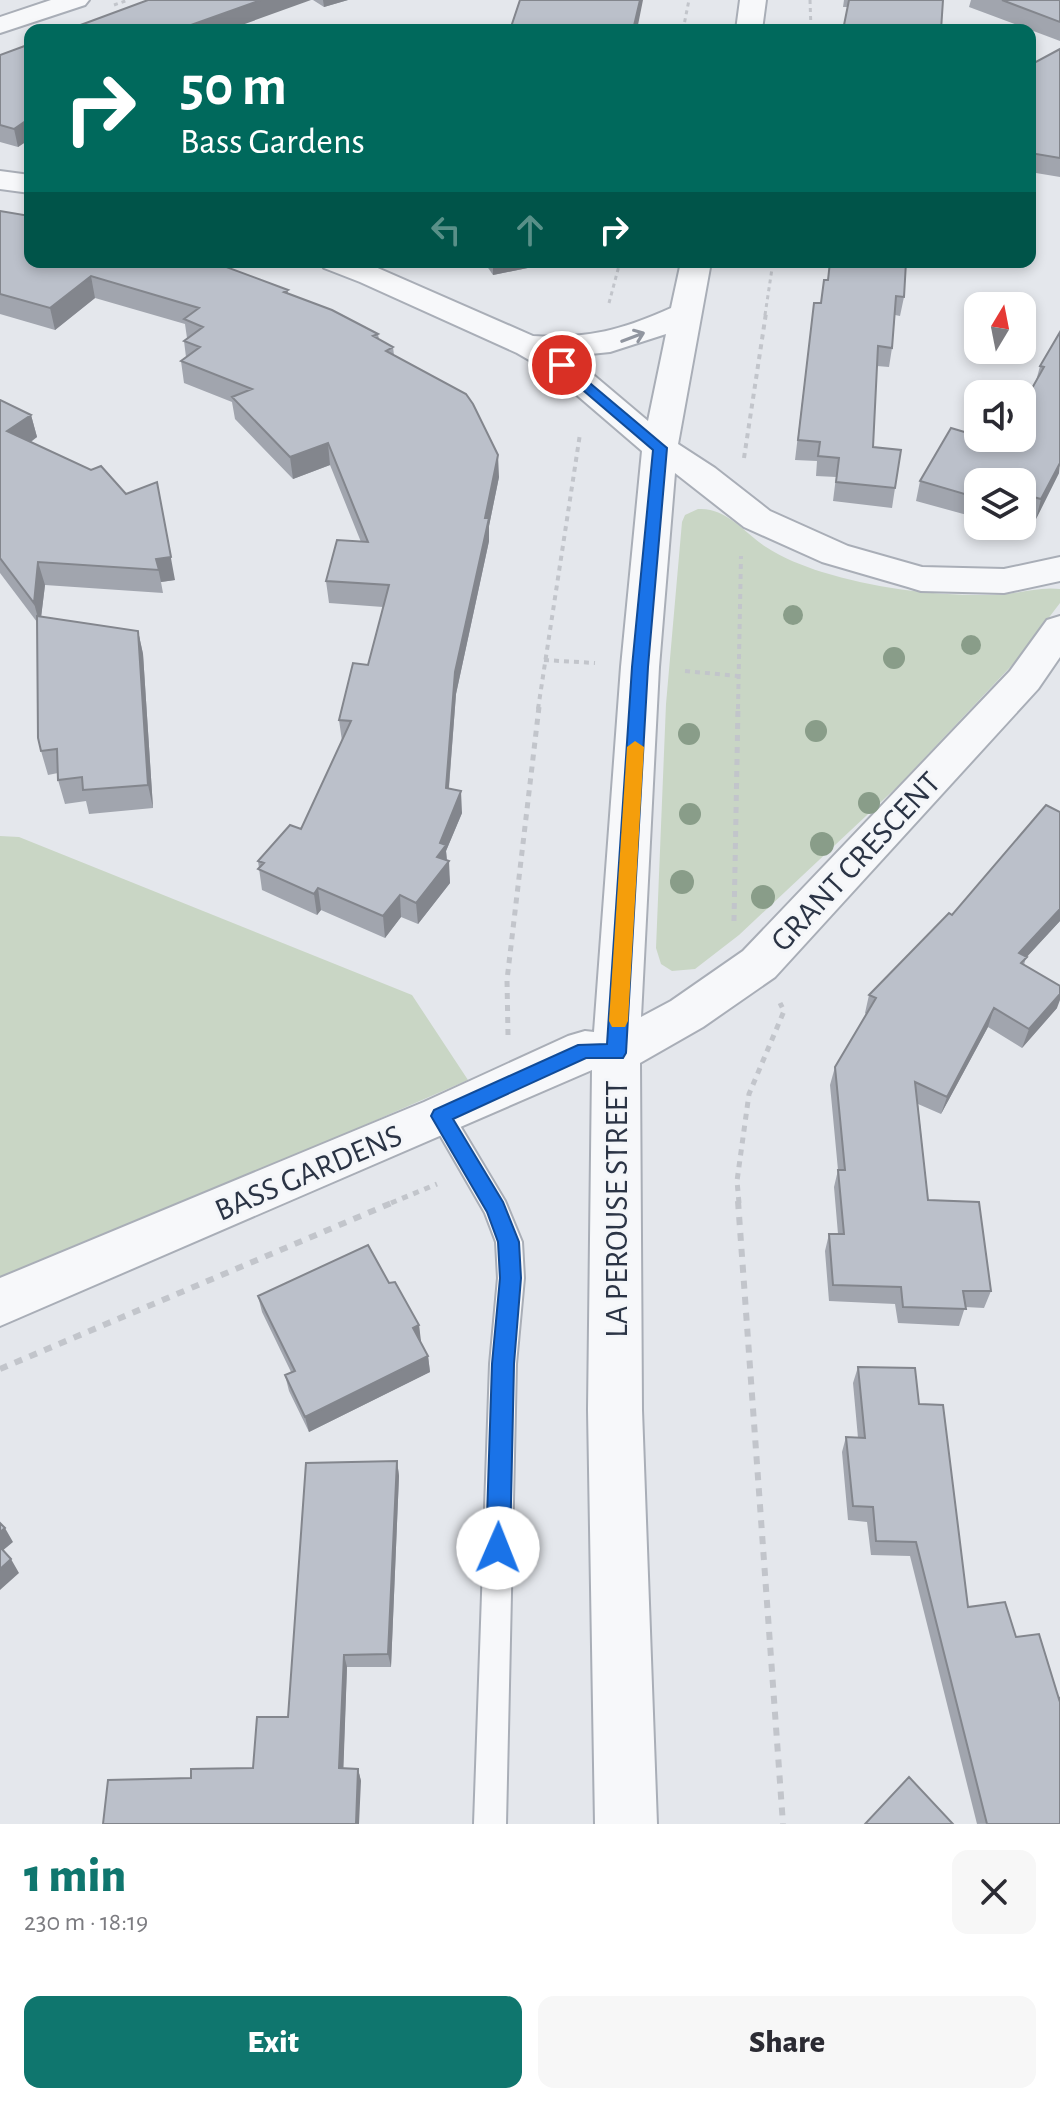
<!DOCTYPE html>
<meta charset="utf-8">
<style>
:root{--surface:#fff;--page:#f7f7f7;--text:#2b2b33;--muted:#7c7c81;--accent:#0f766e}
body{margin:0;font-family:"Alegreya Sans",sans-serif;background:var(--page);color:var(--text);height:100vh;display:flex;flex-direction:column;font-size:30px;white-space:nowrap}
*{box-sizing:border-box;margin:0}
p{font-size:26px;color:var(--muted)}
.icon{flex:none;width:44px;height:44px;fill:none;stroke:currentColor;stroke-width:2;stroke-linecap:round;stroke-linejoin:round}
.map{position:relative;height:1824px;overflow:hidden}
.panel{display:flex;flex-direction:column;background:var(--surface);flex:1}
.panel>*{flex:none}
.banner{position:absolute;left:24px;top:24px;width:1012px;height:244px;border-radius:16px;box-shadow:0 4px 12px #0003;background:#00695c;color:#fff;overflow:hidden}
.needle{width:52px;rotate:10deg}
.tools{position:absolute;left:964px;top:292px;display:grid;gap:16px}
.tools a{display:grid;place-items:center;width:72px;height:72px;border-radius:16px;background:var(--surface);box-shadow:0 4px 12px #0003;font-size:40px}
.pin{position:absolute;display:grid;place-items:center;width:68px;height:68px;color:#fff;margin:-34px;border:4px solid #fff;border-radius:50%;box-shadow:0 2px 8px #0007}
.me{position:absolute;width:88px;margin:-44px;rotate:1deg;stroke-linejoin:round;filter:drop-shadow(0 0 6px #0008)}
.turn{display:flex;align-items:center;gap:28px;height:168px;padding:0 24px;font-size:36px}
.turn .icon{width:104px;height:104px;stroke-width:2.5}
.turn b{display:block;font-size:56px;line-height:68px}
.lanes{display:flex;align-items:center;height:76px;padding:0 24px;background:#0003;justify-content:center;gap:40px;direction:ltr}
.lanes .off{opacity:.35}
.round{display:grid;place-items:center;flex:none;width:84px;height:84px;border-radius:16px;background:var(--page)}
.summary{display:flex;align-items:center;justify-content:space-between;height:136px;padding:0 24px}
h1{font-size:48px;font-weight:800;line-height:60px;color:var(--accent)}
.cta{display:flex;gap:16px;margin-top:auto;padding:16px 24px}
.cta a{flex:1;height:92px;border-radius:16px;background:var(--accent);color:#fff;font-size:32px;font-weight:800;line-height:92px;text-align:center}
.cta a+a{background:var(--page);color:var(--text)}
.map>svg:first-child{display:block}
</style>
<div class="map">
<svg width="1060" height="1824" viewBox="0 0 1060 1824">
<rect width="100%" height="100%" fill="#e4e7ec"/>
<path fill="#c9d6c5" d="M698 509C726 507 745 533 766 547 783 558 803 566 822 572 876 589 937 596 993 595 1015 595 1038 586 1060 589V603L1015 662 898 786 739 935 695 969 672 971 661 964 656 948 666 704 682 522 685 515Z
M0 836 19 837 412 995 468 1080 0 1284Z"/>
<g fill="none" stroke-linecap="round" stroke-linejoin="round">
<defs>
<path id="lane" d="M441 1106 450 1109 505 1201 522 1242 524 1278 516 1364 506 1824H474L490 1364 498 1278 496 1242 485 1213 429 1116 432 1109Z"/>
<path id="street" d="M51 0H89L85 5 0 33V17Z
M740 0H766L762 30H736Z
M0 171 30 175V193L0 189Z
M320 262H364L533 336C588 339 622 330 671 308L681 262H711L678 444 715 468 770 511 848 546 922 567 1004 569 1060 557V581L1004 593 921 591 908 587 822 562 744 527 675 473 659 667 641 1017 671 1001 743 951 1010 671 1047 620 1060 616V657L1038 689 775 977 703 1027 640 1063 642 1410 657 1824H595L588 1410 592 1070 0 1326V1278L424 1102 568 1036 585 1031 594 1032 621 667 642 451 550 372 517 353 360 282 324 268ZM666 334 648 421 571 356 610 352Z"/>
</defs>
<use href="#lane" stroke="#a9aeb7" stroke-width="4"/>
<use href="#street" stroke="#a9aeb7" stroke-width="4"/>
<path stroke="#c2c5cb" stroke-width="3" stroke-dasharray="4 4" stroke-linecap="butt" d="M810 0 811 30
M114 5 128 0
M683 30 689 0
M609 303 620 262
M765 315 773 262"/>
<path stroke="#c2c5cb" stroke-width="4" stroke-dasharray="5 5" stroke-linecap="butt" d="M744 458 766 313
M544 660 595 663
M685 671 738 676
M538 709 580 434
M738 709 741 556"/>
<path stroke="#c2c5cb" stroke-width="5" stroke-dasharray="6 6" stroke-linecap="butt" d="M734 921 738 707
M508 1035 507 980 539 707
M391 1203 437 1184
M739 1203 737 1181 749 1094 784 1011 780 1003"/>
<path stroke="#c2c5cb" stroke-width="6" stroke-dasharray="8 8" stroke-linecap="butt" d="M738 1201 783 1824
M0 1369 396 1201"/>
<use href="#lane" fill="#f7f8fa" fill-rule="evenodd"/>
<use href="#street" fill="#f7f8fa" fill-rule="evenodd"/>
</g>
<g fill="#899d89">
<circle cx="793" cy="615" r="10"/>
<circle cx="971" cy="645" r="10"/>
<circle cx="894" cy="658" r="11"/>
<circle cx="816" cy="731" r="11"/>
<circle cx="689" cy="734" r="11"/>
<circle cx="869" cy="803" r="11"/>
<circle cx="690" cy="814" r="11"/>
<circle cx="822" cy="844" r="12"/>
<circle cx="682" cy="882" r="12"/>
<circle cx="763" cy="897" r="12"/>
</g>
<path fill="#a1a5ae" d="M313 0H348L324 7Z
M844 0H943L847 7H843Z
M971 0H1060V41L969 7Z
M30 44V139L18 147 0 142V55Z
M1060 49V177L1030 172V65Z
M0 211 288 290V294L378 334 379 339 393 347 394 355 499 477 489 526V541L456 694 449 788 462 813 446 851 450 883 418 924 401 917 385 938 321 910 317 915 262 890 258 861 301 829 342 741 339 720 368 665 383 607 329 603 326 581 361 542 330 465 293 479 235 419 232 402 184 383 181 361 186 357 184 341 187 338 185 324 95 298 55 330 0 314Z
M484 262H557L493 275Z
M830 262H937L936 266 906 263 904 297 900 316 895 315 892 348 889 367 877 366 873 447 895 488 892 508 833 501 836 477 816 476 817 461 795 460 814 303H821L828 280Z
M1060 332 1059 473 1036 519 1022 515V482H978V518L916 501 920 481 1001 442 1036 381 1040 366Z
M0 400 31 415 37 437 31 442 175 580 161 582 163 593 45 585 41 617 138 631 143 654 153 808 89 814 86 801 65 804 58 780V773L48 775 41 751 37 622 0 573Z
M952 915 1060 921 1026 957 1024 965 1057 1008 1022 1048 988 1027 941 1114 918 1104 928 1200 991 1291 984 1308 965 1307 959 1326 898 1323 895 1304 829 1301 825 1251 829 1234H838L834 1187 838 1170 830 1085 835 1067 866 1014 865 1013 869 995Z
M389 1283 419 1325 420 1341 428 1356 430 1372 309 1432 289 1391 285 1375 291 1372 262 1312 258 1296Z
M858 1367 919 1404 968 1607 1060 1824H977L910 1556 871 1555 867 1522 848 1520 842 1452 846 1437 858 1438 853 1383Z
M397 1461 399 1476 391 1667H347L343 1769H358L361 1781 191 1778 253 1768 288 1717Z"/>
<path fill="#83868d" d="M261 0H311L228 30H177Z
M323 0H348L324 7Z
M640 0H643L637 30H633Z
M30 118V139L18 147 14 129Z
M493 262H557L493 275Z
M91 276 95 298 55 330 50 308Z
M31 415 37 437 13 454 7 431Z
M328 443 330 465 293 479 290 457Z
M498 455 499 477 489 526V541L456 694 447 810 446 788 455 672Z
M1060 463 1059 473 1036 519 1041 499Z
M157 482 175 580 161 582 156 559Z
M38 562 45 585 40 626 34 603Z
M138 631 143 654 153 808 148 785Z
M461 791 462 813 446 851 447 863 449 861 450 883 418 924 416 903 437 857 440 843Z
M318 888 321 910 317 915 314 894Z
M400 895 401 917 385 938 383 916Z
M1060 909V921L1013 972 1019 953Z
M1060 994V1000L1057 1008 1022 1048 1029 1029Z
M994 1008 988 1027 941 1114 947 1097Z
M419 1325 421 1341 414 1344 413 1328Z
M428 1356 430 1372 309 1432 305 1417Z
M397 1461 399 1476 391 1667 388 1654Z
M5 1528 13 1542 1 1552 0 1550V1532Z
M11 1559 19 1573 0 1590V1569Z
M344 1655 347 1667 343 1780 339 1768Z
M358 1769 361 1781 359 1824H356Z"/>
<path fill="#bbc0ca" stroke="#83868d" stroke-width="2" d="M148 0H261L177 30H67Z
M520 0H640L633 30H510Z
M849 0H943L941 30H843Z
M1002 0H1060V22Z
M30 44V118L14 129 0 125V55Z
M1060 49V158L1030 153V65Z
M0 211 30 216V262H202L209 264 213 262 288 290 284 292 332 310 378 334 373 336 393 347 386 351 466 394 473 404 498 455 485 518H489L455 672 446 788 461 791 440 843 446 845 437 857 449 861 416 903 400 895 383 916 318 888 314 894 258 869 264 863 258 861 290 825 301 829 351 721 339 720 353 663 368 665 389 585 326 581 337 540 368 542 328 443 290 457 232 397 252 389 181 361 200 347 184 341 203 327 184 319 199 308 91 276 50 308 0 294Z
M830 262H906L904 297 896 296 892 348 878 346 873 447 901 450 895 488 836 482 839 458 818 456 820 442 798 440 814 303H821L824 280H828Z
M1060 332V463L1041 499 1022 494V482H978V498L920 481 951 428 978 436V438H986L1001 442 1004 438H1022V406L1044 367 1040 366Z
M0 400 31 415 7 431 91 470 101 466 126 494 157 482 171 557 156 559 159 570 38 562 34 603 0 558Z
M37 616 138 631 148 785 83 790 82 777 58 780 57 749 41 751 38 738Z
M1046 805 1060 812V909L1019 953 1027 957 1021 963 1060 986V994L1029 1029 994 1008 947 1097 915 1082 928 1200 979 1202 991 1291H963L966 1309 903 1307 901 1287 833 1285 829 1234H844L838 1170H845L835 1067 876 998 869 995 949 913 952 915Z
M368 1245 389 1283 395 1282 419 1325 413 1328 428 1356 305 1417 285 1375 295 1371 258 1296Z
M858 1367 915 1368 919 1404 943 1405 968 1607 1005 1602 1016 1637 1039 1634 1059 1699 1060 1697V1824H987L916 1542 876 1541 873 1507 853 1506 846 1437 865 1438Z
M397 1461 388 1654 344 1655 339 1768 358 1769 356 1824H103L108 1780 191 1778V1769L253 1768 257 1717H288L306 1463Z
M0 1523 5 1528 0 1532Z
M0 1547 11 1559 0 1569Z
M909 1777 953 1824H865Z"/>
<defs><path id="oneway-shaft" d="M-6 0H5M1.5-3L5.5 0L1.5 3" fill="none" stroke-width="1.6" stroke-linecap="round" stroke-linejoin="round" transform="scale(2)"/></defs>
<use stroke="#9196a0" href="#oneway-shaft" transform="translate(633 337) rotate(-21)"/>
<path fill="#1a73e8" stroke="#114b97" stroke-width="2" d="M557 363H566L667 448 648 667 626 1053 623 1058H586L453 1119 503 1202 519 1242 521 1278 514 1364 510 1548 507 1557 498 1560 490 1557 486 1548 492 1364 500 1278 498 1242 487 1212 431 1116 434 1110 578 1045 607 1044 632 667 653 450 557 368Z"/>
<path fill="#f59e0b" d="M635 741 644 747 628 1021 625 1027H612L609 1021 627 747Z"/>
<g text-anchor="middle" stroke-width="6" stroke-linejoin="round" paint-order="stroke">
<g font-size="32" fill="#2b3445" stroke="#f4f6f9">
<text transform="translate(855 861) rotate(-47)" y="11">GRANT CRESCENT</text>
<text transform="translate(308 1172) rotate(-23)" y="11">BASS GARDENS</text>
<text transform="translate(616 1209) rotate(-90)" y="11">LA PEROUSE STREET</text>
</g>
</g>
</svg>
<div class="tools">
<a><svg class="needle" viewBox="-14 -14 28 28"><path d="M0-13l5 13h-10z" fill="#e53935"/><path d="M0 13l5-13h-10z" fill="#7c7c81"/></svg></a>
<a><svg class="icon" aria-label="sound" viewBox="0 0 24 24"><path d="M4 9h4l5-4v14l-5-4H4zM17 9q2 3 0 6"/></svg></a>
<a><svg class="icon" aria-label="layers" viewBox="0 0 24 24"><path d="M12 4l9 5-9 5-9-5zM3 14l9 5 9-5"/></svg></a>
</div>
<div class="pin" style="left:562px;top:365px;background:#d93025"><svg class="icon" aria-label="arrive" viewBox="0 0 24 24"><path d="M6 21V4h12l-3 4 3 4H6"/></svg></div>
<svg class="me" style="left:498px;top:1548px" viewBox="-20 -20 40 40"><circle r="19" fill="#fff"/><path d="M0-13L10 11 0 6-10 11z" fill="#1a73e8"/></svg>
<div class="banner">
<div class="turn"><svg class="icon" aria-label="right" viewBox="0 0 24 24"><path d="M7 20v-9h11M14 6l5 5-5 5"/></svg><div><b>50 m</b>Bass Gardens</div></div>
<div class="lanes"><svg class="icon off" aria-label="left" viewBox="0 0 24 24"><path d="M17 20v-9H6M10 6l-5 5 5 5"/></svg><svg class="icon off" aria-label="ahead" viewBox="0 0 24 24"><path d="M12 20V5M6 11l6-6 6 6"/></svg><svg class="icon" aria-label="right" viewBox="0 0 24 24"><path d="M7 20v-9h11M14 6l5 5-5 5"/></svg></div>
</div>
</div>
<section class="panel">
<div class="summary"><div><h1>1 min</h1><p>230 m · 18:19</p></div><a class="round"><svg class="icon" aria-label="close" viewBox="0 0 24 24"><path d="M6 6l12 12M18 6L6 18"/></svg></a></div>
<div class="cta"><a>Exit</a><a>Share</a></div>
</section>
